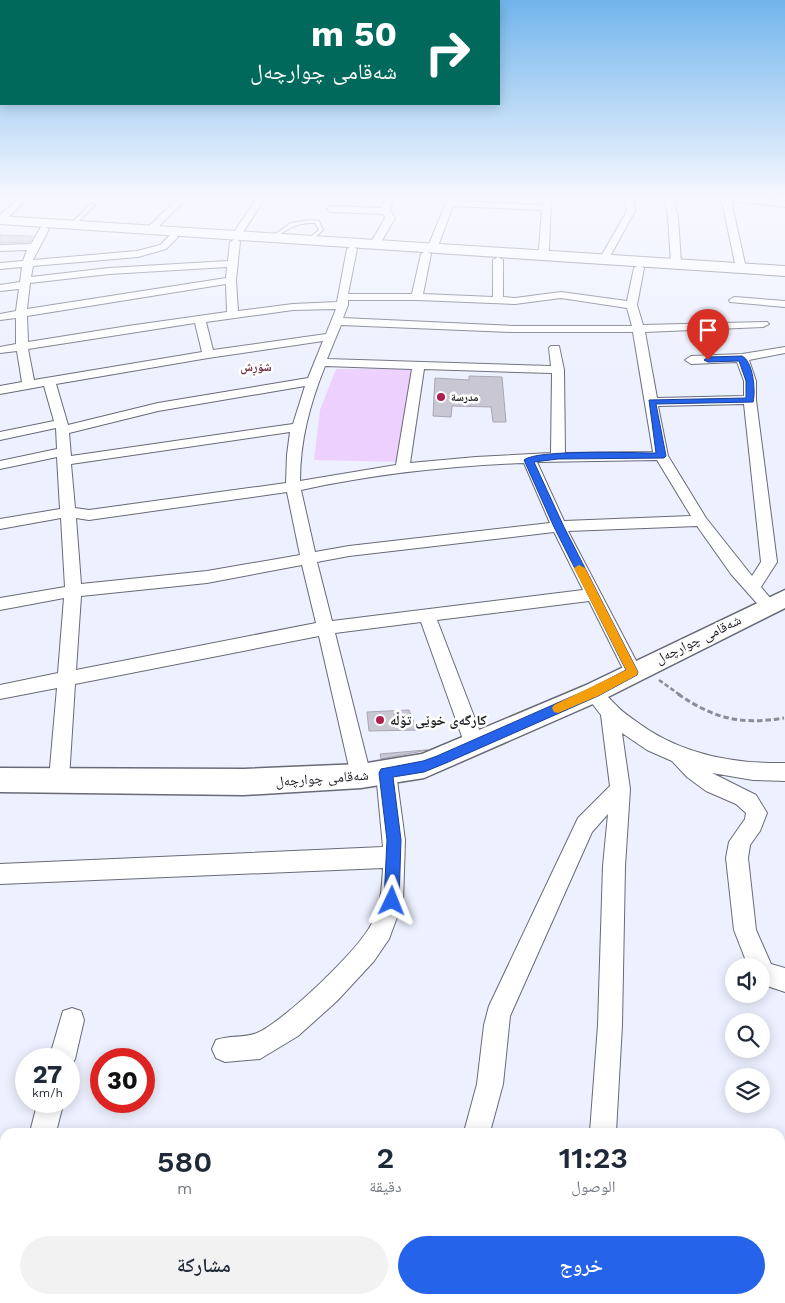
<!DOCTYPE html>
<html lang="ar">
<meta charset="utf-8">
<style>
:root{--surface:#fff;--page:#f2f2f3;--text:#1f2937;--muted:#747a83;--accent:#2563eb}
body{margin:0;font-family:"Work Sans","Noto Naskh Arabic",sans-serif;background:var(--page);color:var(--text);direction:rtl;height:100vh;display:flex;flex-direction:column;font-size:19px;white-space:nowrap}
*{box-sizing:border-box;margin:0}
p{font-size:16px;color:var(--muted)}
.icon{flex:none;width:28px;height:28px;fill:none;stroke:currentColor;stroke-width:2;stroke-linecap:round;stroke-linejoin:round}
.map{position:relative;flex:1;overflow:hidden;direction:ltr}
.details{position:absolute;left:0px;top:1128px;width:785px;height:176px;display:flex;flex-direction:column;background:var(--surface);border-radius:15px 15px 0 0;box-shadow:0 2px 12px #0003;direction:rtl}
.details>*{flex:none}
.guide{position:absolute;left:0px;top:0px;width:500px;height:105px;box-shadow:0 2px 12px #0003;direction:rtl;background:#00695c;color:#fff;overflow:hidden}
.fabs{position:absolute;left:725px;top:958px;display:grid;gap:10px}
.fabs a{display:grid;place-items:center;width:45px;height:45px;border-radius:50%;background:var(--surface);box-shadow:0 2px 12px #0003;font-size:25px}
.speed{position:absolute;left:15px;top:1048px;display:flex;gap:10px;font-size:25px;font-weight:700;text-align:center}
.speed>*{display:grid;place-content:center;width:65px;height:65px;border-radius:50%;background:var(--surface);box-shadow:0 2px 12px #0003;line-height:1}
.speed small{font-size:12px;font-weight:400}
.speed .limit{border:8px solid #d22;background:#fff;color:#111}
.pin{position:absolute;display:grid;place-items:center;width:42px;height:42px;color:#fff;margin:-51px -21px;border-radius:50% 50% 50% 0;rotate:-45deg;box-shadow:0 0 5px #0007}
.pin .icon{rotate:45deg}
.me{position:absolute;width:55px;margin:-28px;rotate:2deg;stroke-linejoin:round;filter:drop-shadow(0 0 4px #0008)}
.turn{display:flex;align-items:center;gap:18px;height:105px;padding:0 20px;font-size:22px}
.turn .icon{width:65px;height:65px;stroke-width:2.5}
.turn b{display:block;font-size:35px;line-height:42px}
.eta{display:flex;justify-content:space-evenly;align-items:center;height:85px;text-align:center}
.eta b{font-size:30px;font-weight:600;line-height:35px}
.cta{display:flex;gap:10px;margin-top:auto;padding:10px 20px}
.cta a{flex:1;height:58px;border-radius:30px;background:var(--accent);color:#fff;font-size:20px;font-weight:600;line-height:58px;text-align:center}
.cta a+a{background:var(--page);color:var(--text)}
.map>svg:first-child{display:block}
</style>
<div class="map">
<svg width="785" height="1303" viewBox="0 0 785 1303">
<rect width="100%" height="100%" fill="#edf0fe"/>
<path fill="#eed0fe" d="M0 225H42L686 269 612 266Z
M411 368 403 462 314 460 320 410 336 369Z"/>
<path fill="#cac7d5" stroke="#a9a6b4" d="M0 235 33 236 30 242 0 243Z
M469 376 502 377 506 422H493L491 407 452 406 451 417 433 416 435 378 469 380Z
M409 710 417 730 369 731 367 712Z
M425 750H428L381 759 380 754Z"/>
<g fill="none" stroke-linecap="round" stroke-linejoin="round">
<defs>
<path id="service" d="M91 204 95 205 74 226H70V224Z
M310 220 319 221 323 230 311 241 307 240 319 230 315 223C299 222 288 228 275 238L271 237 291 223Z"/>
<path id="minor" d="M19 198H28L3 222 0 223V215Z
M178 198H187L152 233H146V229Z
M257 198H265L240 237H234L232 235Z
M385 198H393L390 211 395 218 380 244 375 247 370 244 385 218 383 214 331 212 327 209 331 206 382 208Z
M448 198H456L455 201 542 205 543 198H551L549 250 540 257 535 254 539 249 542 210 453 206 437 249 435 251H429L427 249Z
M625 198H633L635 211 608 260H602L600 258 627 211Z
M665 198H673L678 217 681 263 676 266 671 263 668 217Z
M713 198H752L785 201V207L731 201 746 268 745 270 741 271 736 268 722 201Z
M44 226 49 229 33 260 137 251 160 245 170 235H176L178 237 166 249 138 257 33 266 31 277 109 268 228 261 230 242 235 239 238 240 240 242 236 280 238 311 293 304 337 302 347 249 352 246 357 249 348 294H412L421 254 426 251 431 254 423 294 493 297V260L498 257 503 260V297L515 298 561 292 627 301 634 268 639 265 644 268 637 305 643 325 767 322 769 324 763 327 645 332 657 398 744 396V381L737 362 691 364 685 360 691 356 742 354 785 347V353L749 360 756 381V400L777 562 761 587 776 605 774 609 768 611 762 609 731 574 697 526 568 531 642 672 639 677 633 679 627 677 589 601 437 620 485 745 482 751 475 753 468 751 465 745 421 622 335 633 371 776 368 782 361 785 354 782 351 776 319 636 75 684 69 779 66 785 59 788 52 785 49 779 57 688 0 699V685L58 673 64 598 0 610V598L65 587 61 518 0 529V519L60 509 57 457 0 469V461L57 449 56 428 0 440V432L54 421 44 386 0 394V386L22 382 17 351 0 353V347L16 344V318L0 320V314L16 311 19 289 0 291V285L20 282 22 267 0 269V263L23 261 27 250 0 251V245L31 244 41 227ZM227 267 226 278 27 309 30 283 109 274ZM226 284 227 312 128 326 28 342 27 316ZM561 298 627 308 632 326H513L343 318 348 305V300H417L515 304ZM336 309 326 334 213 350 206 322 293 310ZM195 323 202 352 34 380 28 349ZM341 325 513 332H633L653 452 565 453 564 370 559 346H551L549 348 551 366 327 359ZM323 341 308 378 158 403 68 425 56 384 208 358ZM325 366 412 369 396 465 300 481C300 440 310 404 325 366ZM424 369 552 373 551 453 476 457 410 463ZM305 386 293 424 71 456 69 433 158 411ZM744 404 761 562 752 576 706 518 668 456 658 406ZM290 432 287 455 286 483 89 510 75 508 71 464ZM657 460 691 516 564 521 537 462ZM524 463 550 523 349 546 315 552 301 490C375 474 448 466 524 463ZM287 492 300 555 207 571 81 584 76 518 89 520ZM554 532 583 590 332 621 317 562 349 556ZM302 565 316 623 76 670 81 596 207 583Z
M734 297 785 301V307L730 302 729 300Z
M593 686C603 689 608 698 616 705 622 712 630 717 637 722 680 754 732 764 785 763V781L753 780 712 773 756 795 767 813 760 831 750 845 748 858 756 930 771 964 785 968V992L761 984V966H748L734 930 726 858 729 842 745 819 746 813 736 804 706 791 687 777 672 761 647 750 622 733 630 789 625 866 622 1025 616 1132H590L598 1025 603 866 608 814 592 832 510 1016 503 1084 490 1132H464L477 1084 484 1025 489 1006 578 818 610 786 601 715 584 693 587 688Z
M386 764 393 767 396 773 405 840 403 901 389 939 374 961 337 1001 298 1036 260 1059 225 1062 216 1058 212 1049 216 1040C229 1035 245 1038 257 1033 283 1022 360 949 372 923 381 905 382 887 383 868L0 884V864L383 847 376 773 379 767Z
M72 1008 81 1011 84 1020 75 1059 69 1069V1059H49L63 1011Z
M38 1101H64L56 1132H30Z
M0 1209 5 1211V1240L0 1238Z
M56 1299H89L91 1303H58Z
M412 1299H444L442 1303H410Z
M578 1299H608V1303H578Z"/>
<path id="secondary" d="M785 590V608L602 700 424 778 361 788 244 795 0 792V768L244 769 361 764 422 754 584 686Z"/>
<path id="trunk" d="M0 216 785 266V276L0 224Z"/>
</defs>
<use href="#service" stroke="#686a77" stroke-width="2"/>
<use href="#minor" stroke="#686a77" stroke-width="2"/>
<use href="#secondary" stroke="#686a77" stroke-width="3"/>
<use href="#trunk" stroke="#686a77" stroke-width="2"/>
<path stroke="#8a8c96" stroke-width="2.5" stroke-dasharray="4.5 2.5" stroke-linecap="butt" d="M659 680 680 695"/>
<path stroke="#8a8c96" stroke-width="3" stroke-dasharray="5.5 3" stroke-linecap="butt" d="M678 694C715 719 740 725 784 718"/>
<use href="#service" fill="#fff" fill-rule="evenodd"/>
<use href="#minor" fill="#fff" fill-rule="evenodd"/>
<use href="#secondary" fill="#fff" fill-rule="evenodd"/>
<use href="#trunk" fill="#fff" fill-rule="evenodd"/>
</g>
<linearGradient id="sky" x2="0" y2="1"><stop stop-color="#71b5ec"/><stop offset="0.52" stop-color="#f7f8ff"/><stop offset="1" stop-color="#f7f8ff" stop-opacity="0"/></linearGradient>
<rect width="785" height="380" fill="url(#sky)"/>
<path fill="#2563eb" stroke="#184099" d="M742 356C753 361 756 391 753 402L656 404 666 456 664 458 558 459 534 462 564 527 638 672 637 675 598 696 446 763 424 772 393 777 401 840 399 901 397 906 392 908 386 906 384 901 387 840 379 773 381 769 423 761 437 756 589 689 626 670 554 527 524 460C537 449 634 453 656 453L649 400 746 398V381L739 361 708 362 704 360 708 357Z"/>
<path fill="#f59e0b" d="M579 565 585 568 638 672 637 675 598 696 558 713 554 712 552 708 554 705 626 670 574 568Z"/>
<g fill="#b01e4d" stroke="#fefefe" stroke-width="2">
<circle cx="441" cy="397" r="5"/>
<circle cx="380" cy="720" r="5"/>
</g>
<g text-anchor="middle" stroke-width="5" stroke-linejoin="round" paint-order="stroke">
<g font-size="11" font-weight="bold" fill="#1d1e24" stroke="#fefefe" text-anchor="start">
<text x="451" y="401">مدرسة</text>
</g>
<g font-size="12" font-weight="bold" fill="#712b3b" stroke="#fefefe">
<text x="256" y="371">شۆڕش</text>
</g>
<g font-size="14" fill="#1d1e24" stroke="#fefefe">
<text transform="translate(698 639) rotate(-26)" y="5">شەقامی چوارچەل</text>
<text transform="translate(322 778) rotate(-4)" y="5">شەقامی چوارچەل</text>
</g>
<g font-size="14" font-weight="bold" fill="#1d1e24" stroke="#fefefe" text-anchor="start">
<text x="390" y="725">کارگەی خوێی تۆڵە</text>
</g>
</g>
</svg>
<div class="fabs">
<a><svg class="icon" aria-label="sound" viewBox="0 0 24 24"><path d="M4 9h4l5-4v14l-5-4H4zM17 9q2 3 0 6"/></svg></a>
<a><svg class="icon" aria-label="search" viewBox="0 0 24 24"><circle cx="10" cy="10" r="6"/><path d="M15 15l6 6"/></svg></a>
<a><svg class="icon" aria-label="layers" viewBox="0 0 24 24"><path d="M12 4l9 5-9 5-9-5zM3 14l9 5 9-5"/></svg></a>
</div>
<div class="speed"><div>27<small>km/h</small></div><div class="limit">30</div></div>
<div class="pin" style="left:708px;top:360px;background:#d93025"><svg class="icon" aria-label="arrive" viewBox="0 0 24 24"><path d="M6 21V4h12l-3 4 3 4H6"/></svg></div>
<svg class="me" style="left:392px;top:901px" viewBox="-20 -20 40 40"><path d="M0-17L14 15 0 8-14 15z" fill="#2563eb" stroke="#fff" stroke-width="4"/></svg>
<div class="guide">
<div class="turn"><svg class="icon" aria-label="right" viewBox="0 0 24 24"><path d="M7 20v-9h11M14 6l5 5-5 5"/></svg><div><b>50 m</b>شەقامی چوارچەل</div></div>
</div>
<section class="details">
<div class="eta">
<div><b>11:23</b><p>الوصول</p></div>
<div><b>2</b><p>دقيقة</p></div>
<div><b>580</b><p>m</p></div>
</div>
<div class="cta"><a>خروج</a><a>مشاركة</a></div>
</section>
</div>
